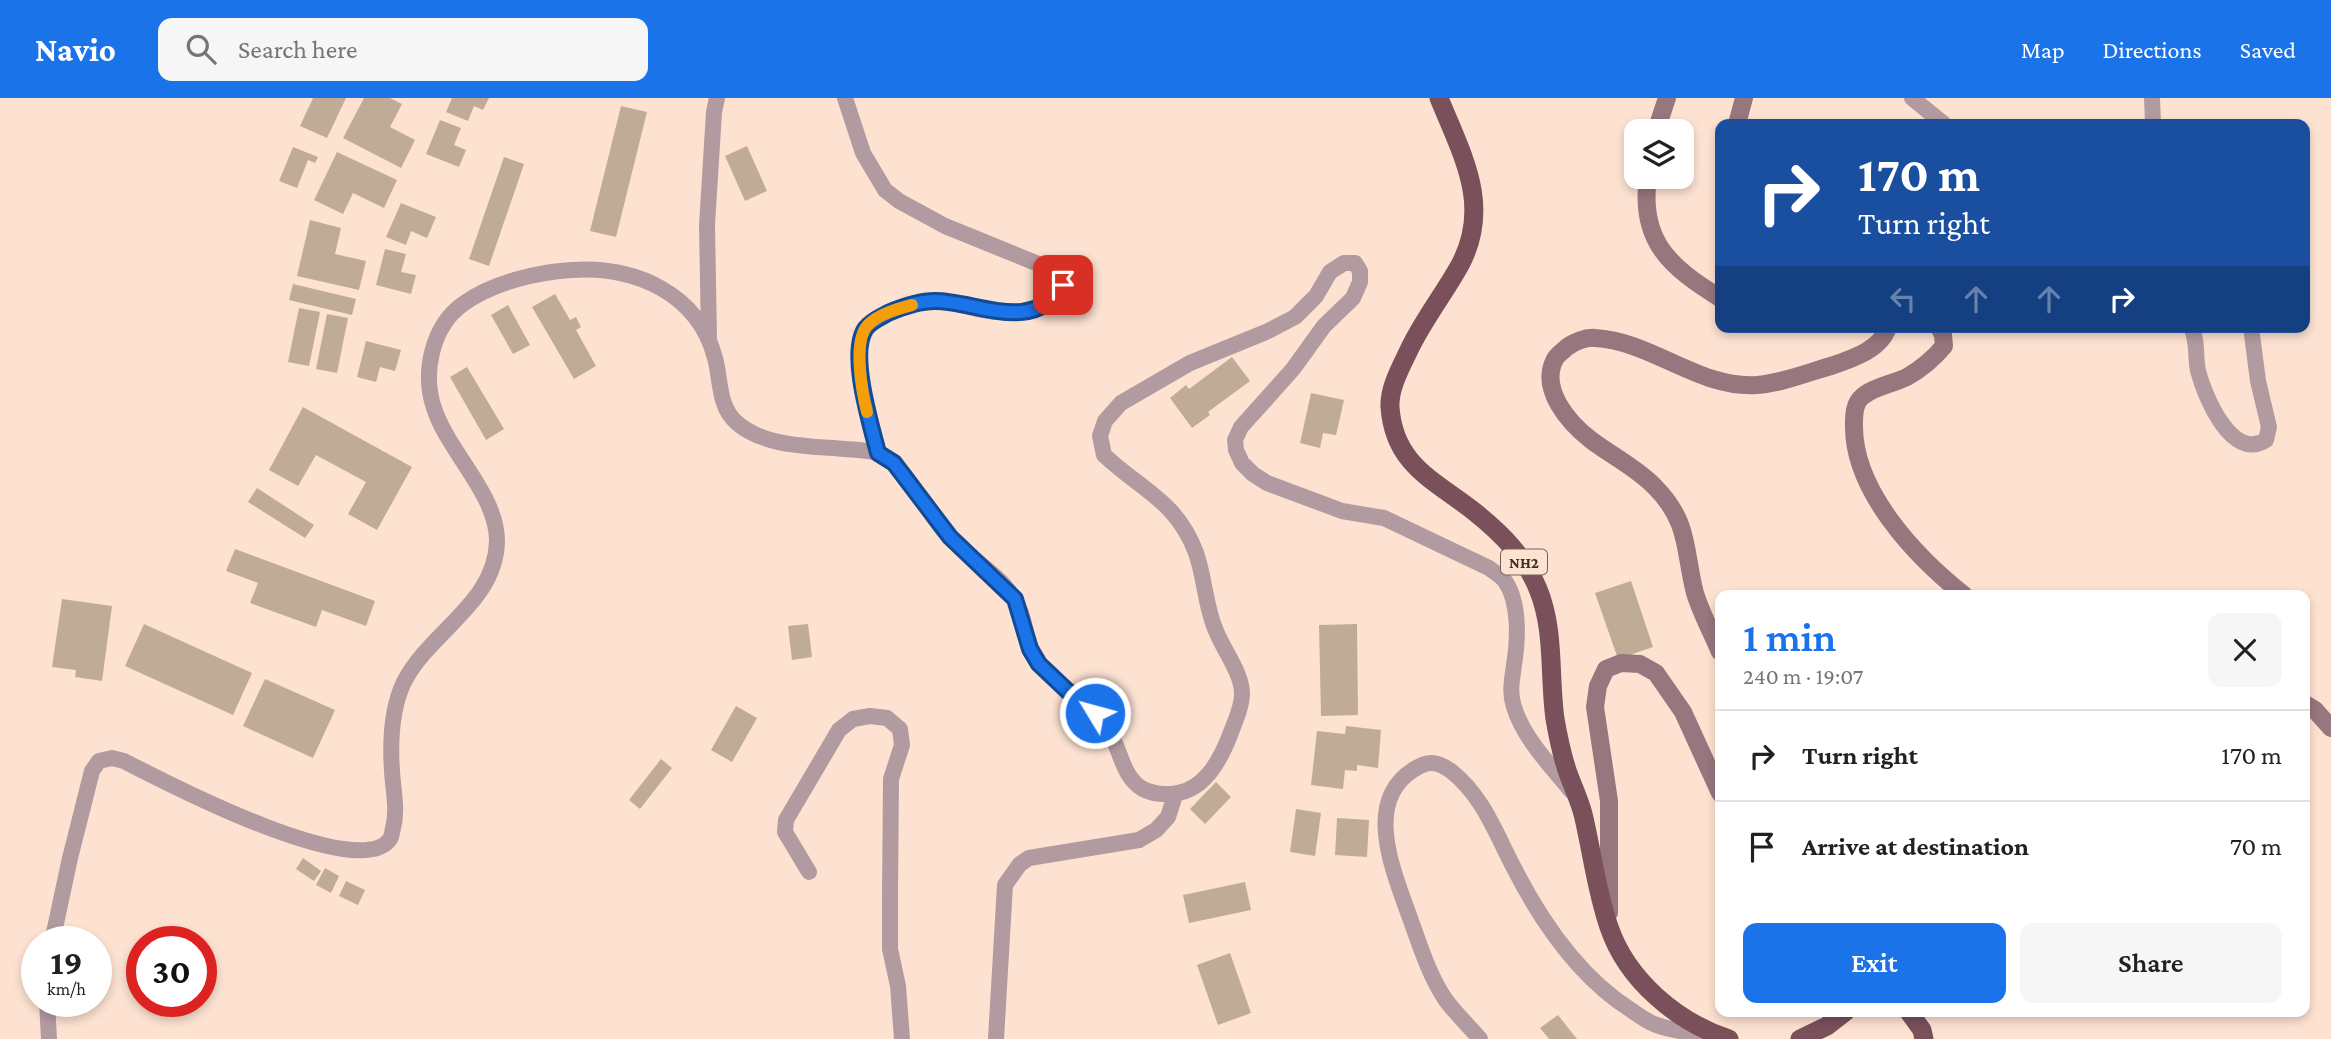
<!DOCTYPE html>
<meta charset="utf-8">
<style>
:root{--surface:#fff;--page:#f6f6f6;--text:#202124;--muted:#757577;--line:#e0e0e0;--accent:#1a73e8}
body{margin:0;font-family:"Crimson Pro",serif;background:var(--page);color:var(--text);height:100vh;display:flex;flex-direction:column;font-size:26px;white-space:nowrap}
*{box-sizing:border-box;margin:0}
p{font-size:23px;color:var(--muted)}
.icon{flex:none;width:38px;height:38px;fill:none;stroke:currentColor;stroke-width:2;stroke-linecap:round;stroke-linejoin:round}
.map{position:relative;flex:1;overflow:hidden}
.panel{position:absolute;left:1715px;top:492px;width:595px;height:427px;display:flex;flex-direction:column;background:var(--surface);border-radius:14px;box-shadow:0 4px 10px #0003}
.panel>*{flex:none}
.hud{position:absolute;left:1715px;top:21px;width:595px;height:214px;border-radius:14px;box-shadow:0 4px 10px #0003;background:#1a4fa0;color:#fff;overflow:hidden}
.buttons{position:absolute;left:1624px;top:21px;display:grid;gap:14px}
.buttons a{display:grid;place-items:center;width:70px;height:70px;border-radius:14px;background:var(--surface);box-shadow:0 4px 10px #0003;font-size:35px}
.speed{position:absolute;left:21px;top:828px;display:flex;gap:14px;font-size:35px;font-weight:700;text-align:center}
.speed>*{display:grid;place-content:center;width:91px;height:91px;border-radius:50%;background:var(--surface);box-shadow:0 4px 10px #0003;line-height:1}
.speed small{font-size:18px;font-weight:400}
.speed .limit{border:10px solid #d22;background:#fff;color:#111}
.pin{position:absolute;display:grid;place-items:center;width:60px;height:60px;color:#fff;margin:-30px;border-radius:14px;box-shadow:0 4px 10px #0006}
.me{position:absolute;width:77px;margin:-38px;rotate:307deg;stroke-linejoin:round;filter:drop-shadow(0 0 5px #0008)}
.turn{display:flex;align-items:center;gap:24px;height:147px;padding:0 28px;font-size:32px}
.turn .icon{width:91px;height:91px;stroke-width:2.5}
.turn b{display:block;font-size:49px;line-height:60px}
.lanes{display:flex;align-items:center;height:66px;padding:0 28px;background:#0003;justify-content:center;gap:35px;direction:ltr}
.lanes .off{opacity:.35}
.round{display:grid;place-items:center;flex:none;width:74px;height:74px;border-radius:14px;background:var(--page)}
.summary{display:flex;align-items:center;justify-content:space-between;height:119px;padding:0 28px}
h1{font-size:42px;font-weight:600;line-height:52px;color:var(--accent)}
.primary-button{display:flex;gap:14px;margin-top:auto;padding:14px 28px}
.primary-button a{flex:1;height:80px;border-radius:14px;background:var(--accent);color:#fff;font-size:28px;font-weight:600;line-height:80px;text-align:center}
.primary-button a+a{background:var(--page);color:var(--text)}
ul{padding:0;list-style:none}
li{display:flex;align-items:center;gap:21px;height:91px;padding:0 28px;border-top:2px solid var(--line)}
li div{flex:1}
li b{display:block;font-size:26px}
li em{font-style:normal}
header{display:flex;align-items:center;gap:42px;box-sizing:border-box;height:98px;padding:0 35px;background:var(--accent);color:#fff}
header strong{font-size:33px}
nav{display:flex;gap:38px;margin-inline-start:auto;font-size:24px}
.search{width:490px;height:63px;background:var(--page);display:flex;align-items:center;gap:18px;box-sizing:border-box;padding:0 24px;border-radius:14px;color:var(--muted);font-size:26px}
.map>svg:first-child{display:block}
</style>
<header>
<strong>Navio</strong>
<div class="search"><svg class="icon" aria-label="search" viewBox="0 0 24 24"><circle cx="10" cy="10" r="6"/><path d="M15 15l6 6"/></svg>Search here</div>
<nav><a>Map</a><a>Directions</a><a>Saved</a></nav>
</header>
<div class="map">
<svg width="2331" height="941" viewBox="0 0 2331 941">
<rect width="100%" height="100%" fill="#fde2d1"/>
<path fill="#c0ac96" d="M313 0H346L327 40 300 28Z
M364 0H390L402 6 390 29 415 42 401 70 343 40Z
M452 0H489L483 12 474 8 468 23 446 14Z
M621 8 647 14 616 139 590 133Z
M440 22 461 30 454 47 466 52 459 69 426 56Z
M747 48 767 93 745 103 725 58Z
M293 49 318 59 315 65 308 62 297 90 279 83Z
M337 54 397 82 384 110 353 95 343 116 314 102Z
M504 59 524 66 489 168 469 161Z
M401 105 436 119 427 140 411 133 406 147 386 139Z
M310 122 341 130 335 156 366 163 359 192 297 178Z
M385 151 406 156 401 174 416 177 411 196 376 187Z
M293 186 356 201 352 217 289 202Z
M555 196 570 222 576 219 581 229 576 232 596 268 574 281 532 209Z
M508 207 530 247 513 256 491 217Z
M299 210 320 214 309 268 288 264Z
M327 216 348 220 337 275 316 271Z
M366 243 401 252 395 273 380 269 376 284 357 279Z
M1232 259 1250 283 1208 314 1210 317 1192 330 1170 300 1186 287 1189 291Z
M467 269 504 331 486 342 450 279Z
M1311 295 1344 302 1336 337 1323 335 1320 350 1300 345Z
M303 309 412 369 377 432 348 416 366 384 316 357 298 388 269 372Z
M257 390 314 427 305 440 248 404Z
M235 451 375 503 366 528 322 512 316 529 250 505 258 485 226 473Z
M1631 483 1653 549 1618 561 1595 495Z
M62 501 112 508 102 583 75 579 76 572 52 569Z
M144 526 252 575 233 617 125 568Z
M808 526 812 559 792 562 788 528Z
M1357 526 1358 617 1321 618 1319 527Z
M265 581 335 612 313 660 243 628Z
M736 608 757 620 732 664 711 652Z
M1346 628 1381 632 1378 670 1357 667V673L1345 672 1343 691 1311 687 1317 633 1345 636Z
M661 661 672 670 640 711 629 702Z
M1216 684 1231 699 1205 726 1190 711Z
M1296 711 1321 715 1315 758 1290 754Z
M1337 720 1369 722 1367 759 1335 757Z
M303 760 321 773 314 783 296 771Z
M325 770 339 778 331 795 316 787Z
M346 783 365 792 358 807 339 798Z
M1245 784 1251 812 1189 825 1183 797Z
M1230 855 1251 915 1218 927 1197 867Z
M1558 917 1577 941H1549L1540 930Z"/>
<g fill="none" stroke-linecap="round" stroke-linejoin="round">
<path stroke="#b29ba0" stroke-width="16" d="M845 0 863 55 885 92 899 103 945 128 1058 174 1063 187C1046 214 1011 218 982 212 966 209 951 203 935 203 919 204 902 209 888 215 881 219 871 223 866 230 848 254 871 327 878 355
M1912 0 1944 26
M2152 0 2153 26
M2191 229C2198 243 2195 258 2198 273 2205 299 2232 364 2266 342L2269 329 2258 283 2251 229
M709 240 707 127 714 14 717 0
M809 774 785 734 786 722 839 632 853 621 870 618 887 620 900 631 902 647 891 681 890 795V851L898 888 902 941
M52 844 70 760 92 673 99 663 112 660 124 663C163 683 359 786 390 741 392 738 392 734 393 730 398 712 393 692 392 673 390 644 391 611 404 584 429 534 496 505 497 443 497 396 448 354 434 310 422 275 432 228 463 206 492 185 536 174 572 172 635 168 698 195 715 260 721 282 718 308 736 324 763 349 811 348 845 351 856 352 870 352 879 356 906 367 926 413 945 434 965 457 995 473 1012 497 1028 519 1023 547 1043 570 1062 593 1094 608 1109 633 1121 652 1122 679 1143 691 1149 694 1159 696 1165 696 1204 698 1222 660 1233 629 1237 619 1242 608 1242 596 1242 575 1224 553 1216 533 1205 508 1205 480 1196 455 1177 403 1141 392 1104 357L1100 338 1105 323 1121 305 1190 265 1266 234 1295 219 1316 198 1330 174 1344 165H1355L1360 173V184L1353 200 1324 228 1293 271 1241 329 1235 342 1236 352 1242 365 1253 376 1267 385 1342 413 1384 420 1489 470C1494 474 1501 478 1505 483 1520 505 1518 542 1514 567 1512 583 1509 594 1514 609 1524 641 1551 668 1571 693
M47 903 49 941
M996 941 1005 787 1020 766 1029 760 1139 742 1156 732 1168 719 1175 697
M1480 941C1469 928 1455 915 1445 901 1429 877 1421 850 1411 823 1396 779 1361 705 1413 672 1428 662 1437 663 1451 673 1483 698 1496 736 1514 770 1542 825 1579 879 1631 912 1638 917 1646 923 1654 926 1671 933 1692 935 1711 938"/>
<path stroke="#97767d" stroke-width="18" d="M1737 26 1744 0
M1656 33 1667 0
M1648 79C1639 143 1670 169 1720 200
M1939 229 1943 237 1944 248C1934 260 1921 271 1907 279 1893 286 1875 288 1863 298 1854 305 1854 317 1854 327 1853 393 1916 459 1964 497
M1720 554C1712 535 1701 515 1695 495 1684 453 1690 424 1655 389 1637 370 1612 358 1591 342 1569 325 1539 291 1555 261 1557 257 1563 253 1566 250 1573 244 1586 239 1595 240 1652 243 1699 291 1757 287 1783 285 1809 274 1834 267 1854 260 1881 251 1888 229
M2305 606 2315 612 2331 630
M1609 815V703L1595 609 1598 588 1606 571 1621 565 1640 566 1656 575 1683 614 1720 695"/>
<path stroke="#7a505a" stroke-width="19" d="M1439 0C1462 57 1492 107 1460 167 1444 196 1423 222 1409 252 1401 269 1389 290 1390 309 1394 368 1436 383 1476 415 1502 436 1525 459 1538 491 1555 532 1549 578 1555 621 1558 638 1562 658 1568 675 1573 689 1579 701 1583 716 1592 753 1596 792 1609 829 1627 882 1677 924 1729 941
M1909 914 1922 932 1924 941
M1800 941 1827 928 1845 914"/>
</g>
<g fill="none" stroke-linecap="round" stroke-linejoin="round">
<defs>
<path id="route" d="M1063 187C1033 237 977 203 935 203 919 203 902 209 888 215 881 219 871 223 866 230 848 254 871 327 878 355L894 365 950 439 1015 501 1030 551 1039 566 1076 601 1095 615"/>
</defs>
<use href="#route" stroke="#114b97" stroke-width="18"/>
<use href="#route" stroke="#1a73e8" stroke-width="12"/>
<path stroke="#f59e0b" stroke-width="12" d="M867 314C862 294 853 245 867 228 878 216 897 211 912 207"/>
</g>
<g text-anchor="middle" stroke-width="7" stroke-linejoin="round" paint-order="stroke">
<rect fill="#fde2d1" stroke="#74655b" stroke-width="2" x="1501" y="451.5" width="46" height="25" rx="5"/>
<g font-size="16" font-weight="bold" fill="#3a2f29">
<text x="1524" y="470">NH2</text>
</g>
</g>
</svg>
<div class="buttons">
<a><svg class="icon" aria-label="layers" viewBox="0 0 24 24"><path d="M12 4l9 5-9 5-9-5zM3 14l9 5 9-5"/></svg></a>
</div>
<div class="speed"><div>19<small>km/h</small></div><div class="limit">30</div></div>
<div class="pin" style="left:1063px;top:187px;background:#d93025"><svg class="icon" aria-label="arrive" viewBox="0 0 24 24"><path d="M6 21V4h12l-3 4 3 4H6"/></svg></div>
<svg class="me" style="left:1095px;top:615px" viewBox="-20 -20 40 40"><circle r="17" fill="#1a73e8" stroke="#fff" stroke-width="3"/><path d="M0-11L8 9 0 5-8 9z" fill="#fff"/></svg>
<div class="hud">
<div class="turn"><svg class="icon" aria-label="right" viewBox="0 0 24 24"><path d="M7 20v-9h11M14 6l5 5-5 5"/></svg><div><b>170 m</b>Turn right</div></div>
<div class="lanes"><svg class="icon off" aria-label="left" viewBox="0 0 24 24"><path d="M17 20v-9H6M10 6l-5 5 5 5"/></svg><svg class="icon off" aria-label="ahead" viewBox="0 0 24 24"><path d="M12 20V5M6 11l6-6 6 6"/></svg><svg class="icon off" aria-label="ahead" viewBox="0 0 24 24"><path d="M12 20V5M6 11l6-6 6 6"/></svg><svg class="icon" aria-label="right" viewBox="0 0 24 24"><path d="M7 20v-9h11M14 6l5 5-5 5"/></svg></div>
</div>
<section class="panel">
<div class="summary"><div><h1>1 min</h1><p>240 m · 19:07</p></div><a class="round"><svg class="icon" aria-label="close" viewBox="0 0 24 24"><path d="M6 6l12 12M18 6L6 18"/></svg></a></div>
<ul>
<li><svg class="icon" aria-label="right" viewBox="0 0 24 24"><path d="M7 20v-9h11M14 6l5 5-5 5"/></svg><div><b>Turn right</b></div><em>170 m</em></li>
<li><svg class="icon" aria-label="arrive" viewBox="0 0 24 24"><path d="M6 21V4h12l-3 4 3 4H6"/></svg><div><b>Arrive at destination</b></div><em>70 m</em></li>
</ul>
<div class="primary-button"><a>Exit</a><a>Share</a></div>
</section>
</div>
